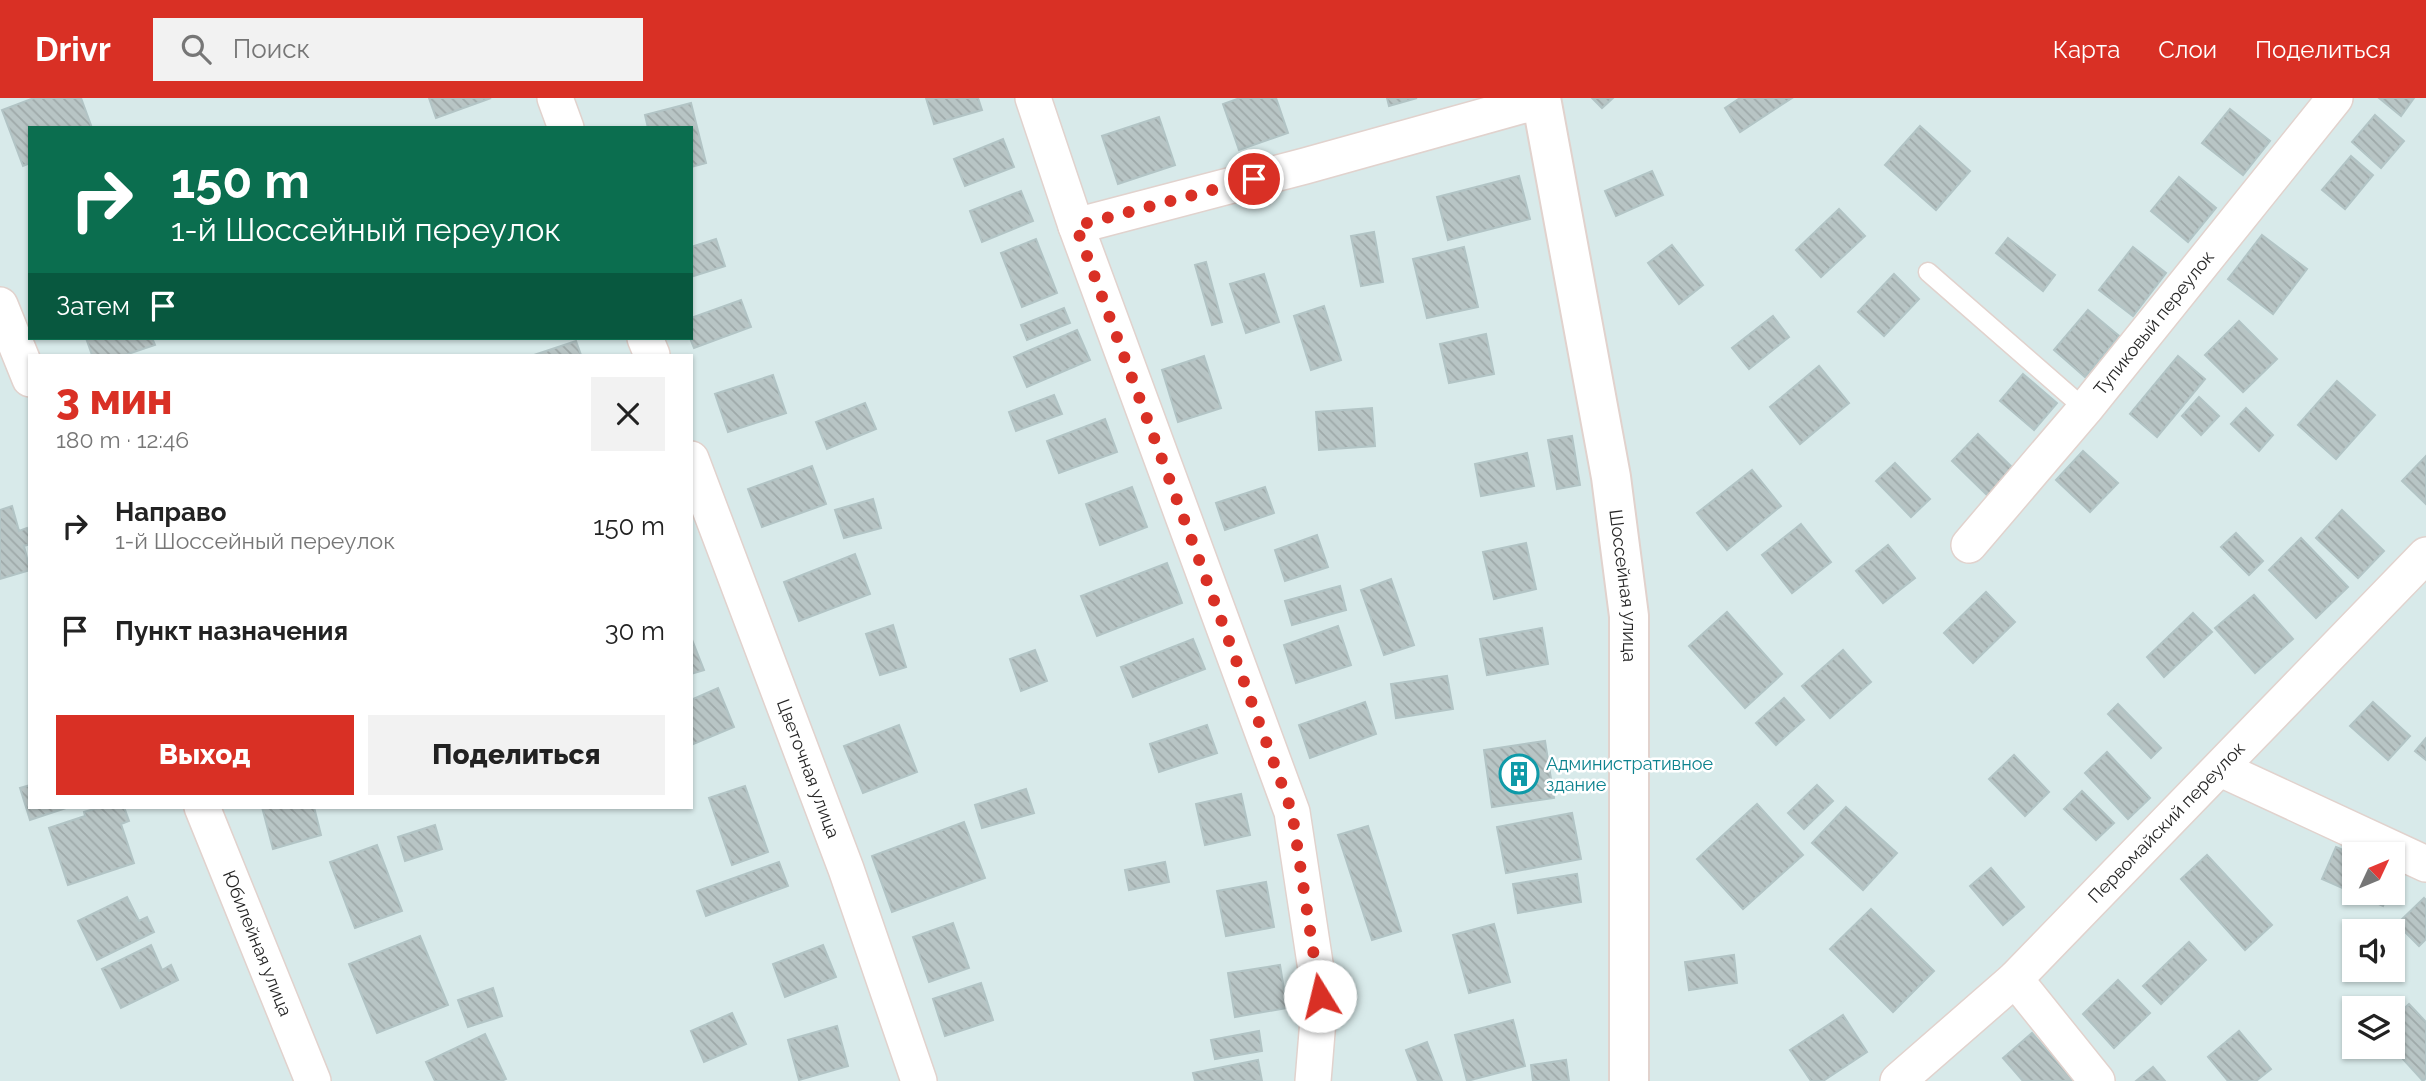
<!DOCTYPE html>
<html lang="ru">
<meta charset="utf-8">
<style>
:root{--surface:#fff;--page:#f2f2f2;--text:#222;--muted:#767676;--accent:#d93025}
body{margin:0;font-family:Raleway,sans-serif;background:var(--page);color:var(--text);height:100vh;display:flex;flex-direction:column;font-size:26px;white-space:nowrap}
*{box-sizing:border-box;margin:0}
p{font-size:23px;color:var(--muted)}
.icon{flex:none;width:38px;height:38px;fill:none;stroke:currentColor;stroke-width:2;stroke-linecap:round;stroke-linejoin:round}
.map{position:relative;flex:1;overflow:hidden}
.drawer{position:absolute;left:28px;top:256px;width:665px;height:455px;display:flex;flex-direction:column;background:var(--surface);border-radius:0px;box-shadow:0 2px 5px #0004}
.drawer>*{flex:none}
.top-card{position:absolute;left:28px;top:28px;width:665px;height:214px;border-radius:0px;box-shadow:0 2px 5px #0004;background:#0b6e4f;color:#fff;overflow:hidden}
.needle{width:46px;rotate:46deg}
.fabs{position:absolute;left:2342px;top:744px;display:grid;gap:14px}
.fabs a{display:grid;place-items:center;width:63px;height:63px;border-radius:0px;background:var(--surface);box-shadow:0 2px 5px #0004;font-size:35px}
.pin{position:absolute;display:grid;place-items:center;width:60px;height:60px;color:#fff;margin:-30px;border:4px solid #fff;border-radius:50%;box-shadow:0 2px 7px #0007}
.me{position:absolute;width:77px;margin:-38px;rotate:351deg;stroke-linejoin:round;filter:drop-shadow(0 0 5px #0008)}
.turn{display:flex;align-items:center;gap:24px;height:147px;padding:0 28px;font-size:32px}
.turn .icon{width:91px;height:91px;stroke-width:2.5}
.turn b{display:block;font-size:49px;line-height:60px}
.then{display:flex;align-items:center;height:66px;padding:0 28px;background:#0003;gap:14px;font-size:26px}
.round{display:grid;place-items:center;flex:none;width:74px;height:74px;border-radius:0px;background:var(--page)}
.overview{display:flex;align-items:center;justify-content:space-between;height:119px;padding:0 28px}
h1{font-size:42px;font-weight:800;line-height:52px;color:var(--accent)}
.primary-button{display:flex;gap:14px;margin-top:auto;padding:14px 28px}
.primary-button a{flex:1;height:80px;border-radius:0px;background:var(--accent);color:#fff;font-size:28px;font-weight:800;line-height:80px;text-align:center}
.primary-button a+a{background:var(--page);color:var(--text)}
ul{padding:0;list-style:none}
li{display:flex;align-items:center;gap:21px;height:105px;padding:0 28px}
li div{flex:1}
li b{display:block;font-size:26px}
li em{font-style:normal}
header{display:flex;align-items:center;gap:42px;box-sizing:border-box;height:98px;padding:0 35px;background:var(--accent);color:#fff}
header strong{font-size:33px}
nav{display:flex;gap:38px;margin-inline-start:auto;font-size:24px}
.search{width:490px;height:63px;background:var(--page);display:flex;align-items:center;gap:18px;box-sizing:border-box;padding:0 24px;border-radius:0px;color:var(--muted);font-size:26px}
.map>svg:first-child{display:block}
</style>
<header>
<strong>Drivr</strong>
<div class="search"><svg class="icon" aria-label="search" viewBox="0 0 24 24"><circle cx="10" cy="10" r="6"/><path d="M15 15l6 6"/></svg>Поиск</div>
<nav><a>Карта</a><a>Слои</a><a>Поделиться</a></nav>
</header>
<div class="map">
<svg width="2426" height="983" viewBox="0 0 2426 983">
<defs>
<pattern id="building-back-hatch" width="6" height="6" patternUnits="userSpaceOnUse" patternTransform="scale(1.75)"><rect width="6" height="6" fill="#b8c5c5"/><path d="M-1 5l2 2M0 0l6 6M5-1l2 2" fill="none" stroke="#9ea9a9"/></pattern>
</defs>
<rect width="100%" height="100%" fill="#d8eaea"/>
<path fill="url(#building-back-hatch)" stroke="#b2c4c5" stroke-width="2" d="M34 0H81L92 30H30V65L23 68 2 12Z
M429 0H491L436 20Z
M926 0H978L982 12 934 26Z
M1240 0H1276L1288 35 1239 52 1223 6Z
M1387 0H1417L1389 8Z
M1592 0H1613L1602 10Z
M1740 0H1792L1740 34 1725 10Z
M2379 0H2414L2401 18Z
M691 5 706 65 691 69V30H648L645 17Z
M2230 11 2270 43 2243 77 2202 45Z
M2375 17 2404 43 2381 70 2352 44Z
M1159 19 1175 67 1118 86 1102 38Z
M1920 28 1970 73 1936 112 1885 67Z
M1003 41 1014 69 965 88 954 61Z
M2351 58 2373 77 2345 111 2322 92Z
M1652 73 1663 97 1616 118 1605 93Z
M1519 78 1530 121 1448 142 1437 99Z
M2179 79 2216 110 2188 144 2151 113Z
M1021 93 1033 123 982 144 970 113Z
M1839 111 1865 138 1821 179 1796 152Z
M1374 134 1383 184 1361 188 1351 138Z
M2262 137 2307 171 2273 216 2228 181Z
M2008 140 2055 177 2043 193 1996 155Z
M716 141 725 168 691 179V149Z
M1036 141 1057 195 1022 209 1001 155Z
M1672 147 1703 187 1679 206 1648 165Z
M1464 149 1478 209 1427 220 1413 161Z
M2133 149 2166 175 2133 218 2099 192Z
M1206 164 1222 224 1212 227 1195 167Z
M1264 176 1279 224 1246 235 1230 186Z
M1894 176 1919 201 1884 238 1858 214Z
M741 202 751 229 694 250 690 240 691 220Z
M1324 208 1341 262 1311 272 1294 218Z
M1064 210 1070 225 1027 242 1021 227Z
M2088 212 2119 238 2085 279 2054 252Z
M1773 218 1789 239 1749 271 1732 250Z
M2239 223 2277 261 2243 294 2205 257Z
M1077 232 1090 262 1027 289 1014 259Z
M1486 236 1494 276 1449 285 1440 246Z
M86 240H152L155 247 125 257H92Z
M576 243 581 257H534Z
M1204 258 1221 310 1178 324 1162 272Z
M2178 258 2205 281 2157 339 2130 316Z
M1819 268 1849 305 1800 346 1770 309Z
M2023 276 2057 305 2034 332 2000 303Z
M773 277 786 315 728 334 715 296Z
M2337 283 2375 317 2336 361 2298 327Z
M1054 297 1062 316 1016 333 1009 314Z
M2199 299 2219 318 2201 337 2182 318Z
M865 305 876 331 827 351 816 324Z
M1372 310 1375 348 1319 352 1316 314Z
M2246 310 2273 337 2259 353 2231 326Z
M1105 321 1117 354 1059 375 1047 343Z
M1978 336 2014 371 1988 398 1952 363Z
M1572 338 1580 387 1557 391 1548 342Z
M2083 353 2118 385 2090 414 2056 382Z
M1527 355 1534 388 1481 398 1475 366Z
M2426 358V406L2402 383Z
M1895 365 1930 401 1911 419 1876 383Z
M812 368 826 406 762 429 748 391Z
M1752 372 1781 408 1727 452 1697 415Z
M1132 389 1147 429 1100 447 1086 406Z
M1265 389 1274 415 1225 432 1216 405Z
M873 401 881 430 844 440 835 412Z
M12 408 19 433 27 430 30 438V446L24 448 30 472 0 481V412Z
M2342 412 2384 453 2358 480 2316 440Z
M1801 426 1831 464 1792 495 1762 457Z
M2236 435 2263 463 2249 477 2221 449Z
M1317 437 1328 469 1285 483 1275 452Z
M2301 440 2348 489 2316 520 2269 472Z
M1526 445 1536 491 1494 501 1483 454Z
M1888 447 1915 480 1883 505 1856 473Z
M855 456 870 496 799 523 784 484Z
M1167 465 1182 505 1097 538 1081 498Z
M1391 481 1414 547 1384 557 1361 492Z
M1340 488 1346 512 1292 527 1285 503Z
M1986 494 2015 524 1973 565 1944 535Z
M2254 497 2293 541 2255 575 2215 530Z
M1727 514 1782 576 1745 610 1689 548Z
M2193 515 2212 534 2164 579 2147 559Z
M893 527 906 569 880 577 866 536Z
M1338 528 1351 567 1296 585 1284 547Z
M1542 530 1548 566 1487 577 1480 541Z
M691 539 704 572 691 576Z
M1193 541 1205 571 1133 599 1121 569Z
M1035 552 1047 583 1021 593 1010 561Z
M1843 552 1871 584 1830 620 1802 588Z
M1447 578 1453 611 1396 620 1391 586Z
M718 590 734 629 691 647V602Z
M1784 600 1804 622 1776 647 1756 625Z
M1365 604 1376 636 1310 660 1299 627Z
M2373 604 2410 638 2388 662 2350 628Z
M2118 606 2161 650 2151 660 2108 616Z
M899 627 917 674 863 695 844 648Z
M1207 627 1217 655 1159 674 1150 646Z
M2426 640V662L2415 653Z
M1545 643 1554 700 1492 709 1484 652Z
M2107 654 2150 700 2128 721 2085 675Z
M2014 657 2049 694 2025 718 1989 681Z
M30 687V709H69L30 722 20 690Z
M1817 687 1833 703 1804 731 1788 715Z
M745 688 768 754 732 767 709 700Z
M1026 691 1034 715 982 730 975 707Z
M2082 693 2114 725 2096 742 2064 711Z
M1241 696 1250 737 1205 747 1196 706Z
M1757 706 1803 757 1743 811 1697 761Z
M101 709H124L129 723 121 726 134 765 68 787 49 730 85 718 84 714Z
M262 709H314L321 737 273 751Z
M1846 709 1897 755 1863 792 1812 745Z
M1572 715 1581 761 1506 775 1497 729Z
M964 724 985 780 892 814 872 758Z
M435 727 442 751 405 763 398 739Z
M1368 728 1401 833 1372 842 1338 737Z
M377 747 402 813 355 830 330 764Z
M2336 749 2354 757V794H2389L2383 808 2322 781Z
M2207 757 2272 827 2245 852 2181 781Z
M779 764 788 788 706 818 697 793Z
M1165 764 1169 784 1129 792 1125 772Z
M1991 770 2024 809 2003 827 1970 788Z
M1577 776 1581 804 1518 815 1513 786Z
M1266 784 1274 829 1226 838 1217 793Z
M127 799 139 823 147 819 154 834 97 862 78 823Z
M2424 800 2426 802V841L2419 848 2397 826Z
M1871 811 1934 873 1893 914 1830 851Z
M953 825 969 870 929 884 913 839Z
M1494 826 1510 884 1469 895 1453 837Z
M420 838 448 907 377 935 349 866Z
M2189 844 2206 862 2161 906 2143 888Z
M151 847 162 872 171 867 178 882 121 910 102 871Z
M823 847 836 879 785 899 773 866Z
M1734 857 1737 885 1689 892 1685 864Z
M1280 867 1287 910 1235 919 1228 875Z
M2118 882 2150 915 2114 950 2083 916Z
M981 885 993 922 945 938 933 901Z
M493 890 502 918 468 929 458 902Z
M2409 906 2426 924V980L2423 983 2391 948 2392 922Z
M732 915 746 946 704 964 691 933Z
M1843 917 1867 954 1823 983H1811L1790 952Z
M1513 922 1525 968 1467 983 1455 937Z
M837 928 848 968 799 982 788 942Z
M1259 933 1262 953 1215 961 1211 942Z
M2239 933 2271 971 2256 983H2228L2208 959Z
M2032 935 2074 983H2023L2003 960Z
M485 936 506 981 501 983H435L426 964Z
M1427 944 1442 983H1418L1406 952Z
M1258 962 1262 983H1195L1193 975Z
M1566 962 1569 983H1533L1531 967Z
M2153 969 2165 983H2136Z"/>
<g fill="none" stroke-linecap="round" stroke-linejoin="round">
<defs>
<path id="lane" d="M1928 174 2085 311"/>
<g id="street">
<path d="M555 0 566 30"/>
<path d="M1033 0 1076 128 1292 714 1320 898 1313 983"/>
<path d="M1076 128 1305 68 1542 2"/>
<path d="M0 207 30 281"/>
<path d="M645 240 652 257"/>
<path id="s1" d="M691 361 846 771 919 983"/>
<path id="s2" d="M1969 447 2085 311 2335 0"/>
<path d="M2221 671 2426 766"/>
<path id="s3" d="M202 709 313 983"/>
<path d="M2015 881 2097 983"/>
<path id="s4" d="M1898 983 2015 881 2426 457"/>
</g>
<g id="secondary">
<path id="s5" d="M1541 0 1611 379 1629 518V983"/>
</g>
</defs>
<use href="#lane" stroke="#e1d2cd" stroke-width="21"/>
<use href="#street" stroke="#e1d2cd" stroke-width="38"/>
<use href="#secondary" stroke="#e1d2cd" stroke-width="42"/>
<use href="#lane" stroke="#fff" stroke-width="18"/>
<use href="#street" stroke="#fff" stroke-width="35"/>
<use href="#secondary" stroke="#fff" stroke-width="38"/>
</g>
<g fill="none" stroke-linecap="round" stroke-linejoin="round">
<path stroke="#d93025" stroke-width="12" stroke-dasharray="0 21.6" d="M1254 81 1076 128 1292 714 1320 898"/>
</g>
<defs>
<symbol id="building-ring" viewBox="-11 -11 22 22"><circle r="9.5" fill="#fff" stroke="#0f9aa8" stroke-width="1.5"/><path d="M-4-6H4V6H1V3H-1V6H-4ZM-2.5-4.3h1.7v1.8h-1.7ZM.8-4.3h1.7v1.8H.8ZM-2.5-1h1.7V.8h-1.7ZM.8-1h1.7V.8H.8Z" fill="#0f9aa8"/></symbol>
</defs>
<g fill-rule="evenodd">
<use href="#building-ring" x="1497" y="654" width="44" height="44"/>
</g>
<g text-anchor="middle" stroke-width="5" stroke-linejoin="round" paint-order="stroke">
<g font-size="18" fill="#272727" stroke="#fff">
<text dy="6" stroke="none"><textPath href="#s2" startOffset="289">Тупиковый переулок</textPath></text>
<text dy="6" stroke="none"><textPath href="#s5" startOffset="495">Шоссейная улица</textPath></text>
<text dy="6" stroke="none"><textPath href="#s1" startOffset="331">Цветочная улица</textPath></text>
<text dy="6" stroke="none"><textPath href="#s4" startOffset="373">Первомайский переулок</textPath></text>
<text dy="6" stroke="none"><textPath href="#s3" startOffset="147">Юбилейная улица</textPath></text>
</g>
<g font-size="18" fill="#0d838f" stroke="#fff" text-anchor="start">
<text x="1546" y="672">Административное<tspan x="1546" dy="21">здание</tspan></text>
</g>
</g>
</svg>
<div class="fabs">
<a><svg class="needle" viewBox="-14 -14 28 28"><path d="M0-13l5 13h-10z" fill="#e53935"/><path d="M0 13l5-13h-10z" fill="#767676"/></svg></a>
<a><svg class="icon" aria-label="sound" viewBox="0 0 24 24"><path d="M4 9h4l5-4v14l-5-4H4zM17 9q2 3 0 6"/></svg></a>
<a><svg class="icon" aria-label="layers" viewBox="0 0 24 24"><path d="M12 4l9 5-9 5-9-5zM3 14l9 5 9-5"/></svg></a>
</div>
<div class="pin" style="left:1254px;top:81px;background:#d93025"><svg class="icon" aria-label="arrive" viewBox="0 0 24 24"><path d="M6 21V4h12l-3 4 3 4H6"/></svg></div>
<svg class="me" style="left:1320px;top:898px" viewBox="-20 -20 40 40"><circle r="19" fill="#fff"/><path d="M0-13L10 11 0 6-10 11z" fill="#d93025"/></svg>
<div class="top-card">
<div class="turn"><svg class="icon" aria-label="right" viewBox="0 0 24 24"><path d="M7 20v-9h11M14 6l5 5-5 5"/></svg><div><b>150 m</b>1-й Шоссейный переулок</div></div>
<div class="then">Затем<svg class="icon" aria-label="arrive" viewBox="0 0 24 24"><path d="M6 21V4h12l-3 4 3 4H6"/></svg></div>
</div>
<section class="drawer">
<div class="overview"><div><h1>3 мин</h1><p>180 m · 12:46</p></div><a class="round"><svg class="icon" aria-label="close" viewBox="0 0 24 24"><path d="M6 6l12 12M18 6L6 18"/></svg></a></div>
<ul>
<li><svg class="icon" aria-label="right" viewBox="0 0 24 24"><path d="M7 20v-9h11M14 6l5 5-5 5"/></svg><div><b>Направо</b><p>1-й Шоссейный переулок</p></div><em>150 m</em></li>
<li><svg class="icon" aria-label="arrive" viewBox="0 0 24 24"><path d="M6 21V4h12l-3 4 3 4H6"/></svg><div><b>Пункт назначения</b></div><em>30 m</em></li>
</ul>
<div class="primary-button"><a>Выход</a><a>Поделиться</a></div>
</section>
</div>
